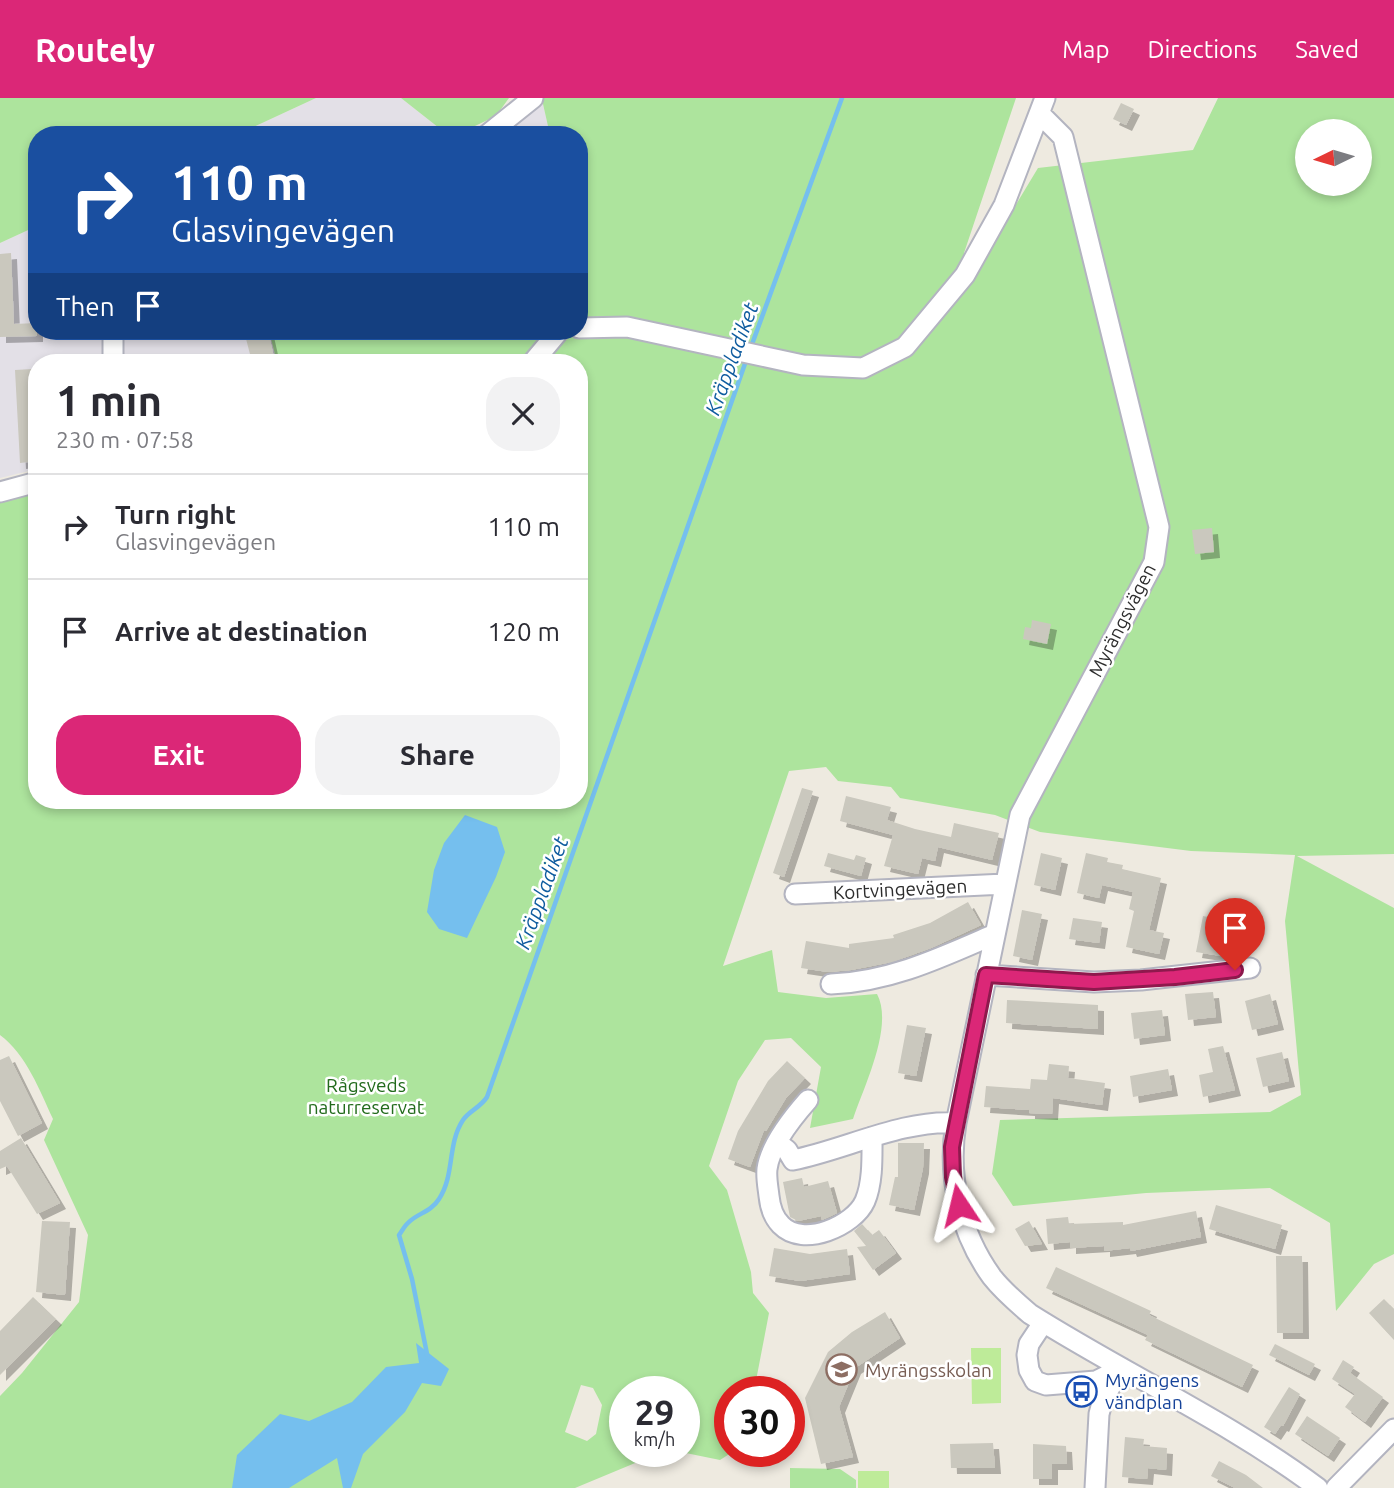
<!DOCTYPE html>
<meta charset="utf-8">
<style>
:root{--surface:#fff;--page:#f2f2f3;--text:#2b2b33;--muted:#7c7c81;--line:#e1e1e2;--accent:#db2777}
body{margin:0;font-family:Ubuntu,sans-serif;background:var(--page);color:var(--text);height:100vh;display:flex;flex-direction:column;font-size:26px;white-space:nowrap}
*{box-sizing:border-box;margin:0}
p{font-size:23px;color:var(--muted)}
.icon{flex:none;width:38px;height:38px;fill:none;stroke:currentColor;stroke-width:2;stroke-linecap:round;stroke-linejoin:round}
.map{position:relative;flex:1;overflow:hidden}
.side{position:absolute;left:28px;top:256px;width:560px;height:455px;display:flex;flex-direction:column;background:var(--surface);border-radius:28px;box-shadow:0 4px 10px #0003}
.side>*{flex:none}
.hud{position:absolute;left:28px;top:28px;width:560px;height:214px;border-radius:28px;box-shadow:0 4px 10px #0003;background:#1a4fa0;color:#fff;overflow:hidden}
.needle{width:46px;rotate:265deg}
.tools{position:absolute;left:1295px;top:21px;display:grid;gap:14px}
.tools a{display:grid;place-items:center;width:77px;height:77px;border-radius:50%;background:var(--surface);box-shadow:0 4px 10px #0003;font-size:35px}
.speed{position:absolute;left:609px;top:1278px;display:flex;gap:14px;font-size:35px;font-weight:700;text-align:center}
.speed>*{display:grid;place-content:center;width:91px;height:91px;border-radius:50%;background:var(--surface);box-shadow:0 4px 10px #0003;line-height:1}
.speed small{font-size:18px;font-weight:400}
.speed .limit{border:10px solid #d22;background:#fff;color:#111}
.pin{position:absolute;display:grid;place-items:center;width:60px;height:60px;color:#fff;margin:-72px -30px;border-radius:50% 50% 50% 0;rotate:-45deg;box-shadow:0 0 7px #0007}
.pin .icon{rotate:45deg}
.me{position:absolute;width:77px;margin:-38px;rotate:350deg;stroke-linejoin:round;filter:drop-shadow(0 0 5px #0008)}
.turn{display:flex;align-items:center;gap:24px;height:147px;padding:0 28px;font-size:32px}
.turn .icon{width:91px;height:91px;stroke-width:2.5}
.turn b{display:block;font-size:49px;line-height:60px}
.then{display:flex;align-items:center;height:66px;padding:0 28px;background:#0003;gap:14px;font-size:26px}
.round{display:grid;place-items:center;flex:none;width:74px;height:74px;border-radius:28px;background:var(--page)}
.summary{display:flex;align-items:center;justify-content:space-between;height:119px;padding:0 28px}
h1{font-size:42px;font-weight:700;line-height:52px}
.cta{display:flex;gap:14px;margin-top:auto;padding:14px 28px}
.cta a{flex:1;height:80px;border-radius:28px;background:var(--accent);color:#fff;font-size:28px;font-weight:700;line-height:80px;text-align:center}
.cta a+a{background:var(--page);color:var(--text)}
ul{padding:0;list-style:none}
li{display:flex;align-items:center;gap:21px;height:105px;padding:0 28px;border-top:2px solid var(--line)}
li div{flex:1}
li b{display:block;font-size:26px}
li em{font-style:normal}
header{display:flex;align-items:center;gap:42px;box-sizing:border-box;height:98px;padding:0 35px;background:var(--accent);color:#fff}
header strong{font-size:33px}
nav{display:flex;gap:38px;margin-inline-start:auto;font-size:24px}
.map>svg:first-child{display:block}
</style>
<header>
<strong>Routely</strong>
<nav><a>Map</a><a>Directions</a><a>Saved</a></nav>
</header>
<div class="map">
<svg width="1394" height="1390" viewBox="0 0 1394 1390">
<defs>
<filter id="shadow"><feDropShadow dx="6" dy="6" stdDeviation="0" flood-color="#0004"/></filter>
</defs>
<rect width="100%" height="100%" fill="#eeeae0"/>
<path fill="#e3e0e7" d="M316 0H401L448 37H236Z
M543 6 550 37H458Z
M37 128V233H269L277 264H37V371L0 380V145Z"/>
<path fill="#ade49d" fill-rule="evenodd" d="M0 0H316L236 37H37V128L0 145Z
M401 0H509L496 18 456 37H448Z
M535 0H1016L964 155 983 161 1038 70 1193 52 1218 0H1394V756L1297 758 1394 810V1156L1374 1166 1336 1213 1330 1125 1270 1090 1146 1095 1013 1108 992 1076 1000 1022 1270 1014 1301 997 1285 823 1295 757 1191 753 1040 734 995 717 900 700 891 689 838 683 826 669 789 673 723 868 772 852 778 894 826 900 877 896C894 928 864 988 853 1021L810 1030 821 969 791 940 765 942 738 983 709 1068 727 1092 751 1174 753 1195 769 1215 754 1293H730V1353H734L720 1362 676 1353H684V1293H625V1353H664L575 1390H0V1298L22 1275 79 1204 88 1137 44 1042 53 1021C40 993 26 956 0 937V401L37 392V702H579V264H277L269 233H579V37H550L543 6ZM1307 33H1360V86H1307ZM581 1287 593 1290 602 1307 596 1336 587 1343 565 1334Z
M790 1370 840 1371 856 1382V1390H790Z"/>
<path fill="#beeb99" d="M971 1250H1001V1305L972 1306Z
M858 1373H889V1390H858Z"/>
<path fill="#75bfee" d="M465 717 497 729 505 754 496 779 467 840 439 831 427 814 434 772 444 745Z
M416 1245 449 1271 441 1288 422 1285 405 1314 363 1356 351 1390H343L337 1360 289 1390H232L237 1357 280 1316 309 1323 352 1304 386 1269 419 1265Z"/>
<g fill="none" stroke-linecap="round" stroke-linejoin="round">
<path stroke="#75bfee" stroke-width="4.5" d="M751 249 842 0
M428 1261 412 1181 399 1137C402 1133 405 1127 409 1124 418 1115 431 1114 439 1101 455 1077 447 1046 463 1022 469 1013 481 1009 487 999L747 260"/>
</g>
<path fill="#cac8be" filter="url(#shadow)" d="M1121 5 1134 11 1126 27 1113 21Z
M11 155 14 226 37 225V238L0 239V156Z
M244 233H268L275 264H252Z
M32 271V277H37V363L20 365 15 272Z
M1212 430 1214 454 1195 456 1192 432Z
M1032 522 1051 526 1047 546 1023 541 1025 529 1031 530Z
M802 690 813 693 784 779 773 775Z
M846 698 891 709 887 722 915 731 951 739 954 725 999 735 992 762 938 749 935 763 922 760 918 776 884 768 893 737 840 723Z
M828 755 854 762 856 757 866 760 861 778 824 768Z
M1041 755 1062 760 1055 792 1034 787Z
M1086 755 1108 760 1107 764 1123 767 1122 771 1161 780 1149 832 1164 835 1159 856 1126 849 1134 813 1129 811 1133 794 1102 787 1099 800 1077 795Z
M968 804 981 827 931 850 892 864 851 872 828 874 801 870 806 843 849 850V846L894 840 893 837 930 825Z
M1022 812 1042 816 1032 862 1013 858Z
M1203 818 1227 823 1221 858 1196 854Z
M1073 820 1102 824 1099 845 1069 841Z
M1213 894 1216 919 1188 922 1185 896Z
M1270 896 1278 926 1252 932 1245 903Z
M1007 902 1098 907V931L1006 925Z
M1162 912 1165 937 1134 941 1131 915Z
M907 927 926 930 916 978 898 975Z
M1223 948 1235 992 1203 999 1199 977 1213 974 1208 951Z
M1282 954 1289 983 1263 989 1256 960Z
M9 958 42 1025 18 1038 0 1003V962Z
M787 963 805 980 786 1000 766 1033 764 1032 750 1069 728 1061 738 1033 768 983Z
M1049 966 1069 968 1068 980 1105 985 1102 1007 1053 1000 1052 1016 1029 1015V1012L984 1009 986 988 1030 991 1031 981 1047 982Z
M1168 971 1172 992 1133 999 1130 978Z
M21 1040 60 1105 37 1116 7 1068 0 1071V1053Z
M898 1045H924L923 1070 914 1112 889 1107 895 1079H898Z
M802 1080 804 1089 828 1083 837 1115 822 1122 821 1118 798 1123 790 1119 783 1084Z
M1216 1107 1282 1127 1275 1151 1209 1131Z
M1196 1113 1201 1139 1131 1153 1130 1150 1104 1153V1148L1070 1150V1144L1048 1146 1046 1121 1068 1119 1069 1126 1123 1124V1127Z
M42 1123 70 1124 65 1197 36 1194Z
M1029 1123 1042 1146 1025 1148 1015 1131Z
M862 1126 872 1137 879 1132 896 1155 873 1172 857 1149 866 1148 854 1133Z
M774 1150 810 1156 847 1151 850 1176 800 1183 769 1178Z
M1276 1158H1302L1303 1235H1277Z
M1056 1169 1151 1213 1149 1217 1253 1267 1242 1289 1145 1242 1148 1237 1046 1190Z
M33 1199 56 1221 0 1277V1233Z
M1384 1201 1394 1211V1242L1369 1215Z
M885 1214 900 1240 855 1270 839 1309 853 1359 821 1366 805 1300 828 1254 852 1234Z
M1275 1246 1315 1266 1309 1277 1269 1257Z
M1343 1262 1354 1269 1350 1275 1383 1299 1365 1324 1345 1309 1355 1296 1332 1281Z
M1289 1289 1300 1296 1283 1328 1281 1327 1275 1336 1264 1329Z
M1307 1318 1340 1340 1328 1358 1295 1336Z
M1125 1339 1144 1341 1143 1348 1167 1350 1166 1372 1148 1370 1147 1381 1122 1379Z
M993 1345 995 1370H951L950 1346Z
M1033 1346 1066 1348 1067 1366H1052V1381H1033Z
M1219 1363 1246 1377 1263 1390H1235L1211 1378Z"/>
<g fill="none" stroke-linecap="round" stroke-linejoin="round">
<defs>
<path id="minor" d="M1040 16 1063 39 1159 429 1154 464 1020 717 956 1025C947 1078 960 1135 992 1179 1003 1193 1017 1205 1030 1216 1125 1276 1228 1323 1318 1390
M487 37 533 0
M579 230 627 229 803 267 863 270 905 249 965 177 1004 107 1045 0
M113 233V264
M533 264 559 233
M0 394 37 384
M795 796 1005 786
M986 877 1094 884 1141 882 1250 870
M831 886C890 884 942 859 995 836
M808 1002C793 1019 770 1047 767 1071 766 1080 768 1089 769 1098 770 1108 774 1120 781 1127 803 1150 854 1128 865 1103 873 1084 872 1059 872 1039
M778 1045 787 1052 793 1062C844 1052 904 1021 956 1025
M1043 1225 1029 1246 1027 1257 1029 1272 1035 1283 1046 1287 1096 1283 1122 1270
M1095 1390 1099 1316 1103 1301 1121 1271
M1336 1390 1394 1331"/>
</defs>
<use href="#minor" stroke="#b3b4c0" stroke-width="23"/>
<use href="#minor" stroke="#fff" stroke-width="19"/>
</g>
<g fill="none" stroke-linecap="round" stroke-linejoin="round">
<defs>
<path id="route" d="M959 1107 953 1079 952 1049 986 877 1094 884 1175 879 1235 872"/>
</defs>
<use href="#route" stroke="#8e194d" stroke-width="18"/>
<use href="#route" stroke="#db2777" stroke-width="12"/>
</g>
<defs>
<symbol id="school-ring" viewBox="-11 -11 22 22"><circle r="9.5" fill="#fff" stroke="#8d6e63" stroke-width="1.5"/><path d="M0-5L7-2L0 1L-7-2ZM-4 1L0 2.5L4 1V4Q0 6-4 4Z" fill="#8d6e63"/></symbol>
<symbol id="bus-ring" viewBox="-11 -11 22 22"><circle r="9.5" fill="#fff" stroke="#1a4fb4" stroke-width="1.5"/><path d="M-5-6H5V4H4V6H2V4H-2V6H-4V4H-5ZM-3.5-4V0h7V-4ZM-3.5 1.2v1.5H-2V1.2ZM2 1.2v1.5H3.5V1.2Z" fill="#1a4fb4"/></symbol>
</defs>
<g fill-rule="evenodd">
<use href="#school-ring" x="824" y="1254" width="35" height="35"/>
<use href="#bus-ring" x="1064" y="1276" width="35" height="35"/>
</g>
<g text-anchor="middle" stroke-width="5" stroke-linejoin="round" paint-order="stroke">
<g font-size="19" fill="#2d2d2d" stroke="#fff">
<text transform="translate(1122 522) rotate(-63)" y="7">Myrängsvägen</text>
<text transform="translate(900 791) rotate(-3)" y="7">Kortvingevägen</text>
</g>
<g font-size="19" fill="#226b1c" stroke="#fff">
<text x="366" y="994">Rågsveds<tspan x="366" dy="22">naturreservat</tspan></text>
</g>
<g font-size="19" fill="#785e54" stroke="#fff" text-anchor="start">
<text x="865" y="1279">Myrängsskolan</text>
</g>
<g font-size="19" fill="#164399" stroke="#fff" text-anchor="start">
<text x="1105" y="1289">Myrängens<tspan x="1105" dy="22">vändplan</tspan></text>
</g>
<g font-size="21" font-style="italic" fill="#0f5c9f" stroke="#fff">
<text transform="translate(732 261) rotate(-70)" y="7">Kräppladiket</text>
<text transform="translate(542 795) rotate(-70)" y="7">Kräppladiket</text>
</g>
</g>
</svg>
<div class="tools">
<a><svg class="needle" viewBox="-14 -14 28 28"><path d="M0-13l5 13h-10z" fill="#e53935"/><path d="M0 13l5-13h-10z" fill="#7c7c81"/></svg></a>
</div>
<div class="speed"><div>29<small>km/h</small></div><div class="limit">30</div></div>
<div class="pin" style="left:1235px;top:872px;background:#d93025"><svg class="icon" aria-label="arrive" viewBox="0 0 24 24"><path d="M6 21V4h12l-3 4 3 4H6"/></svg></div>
<svg class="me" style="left:959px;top:1107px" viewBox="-20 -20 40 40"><path d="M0-17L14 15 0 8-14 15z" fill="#db2777" stroke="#fff" stroke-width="4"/></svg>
<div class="hud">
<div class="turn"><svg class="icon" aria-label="right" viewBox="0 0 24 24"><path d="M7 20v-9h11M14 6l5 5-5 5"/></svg><div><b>110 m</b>Glasvingevägen</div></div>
<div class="then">Then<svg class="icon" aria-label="arrive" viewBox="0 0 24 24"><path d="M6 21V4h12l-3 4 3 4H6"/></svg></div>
</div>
<section class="side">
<div class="summary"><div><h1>1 min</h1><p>230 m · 07:58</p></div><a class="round"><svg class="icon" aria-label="close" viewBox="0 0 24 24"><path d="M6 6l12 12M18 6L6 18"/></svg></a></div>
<ul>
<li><svg class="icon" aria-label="right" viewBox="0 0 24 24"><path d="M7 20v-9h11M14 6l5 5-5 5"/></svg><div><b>Turn right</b><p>Glasvingevägen</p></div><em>110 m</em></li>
<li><svg class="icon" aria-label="arrive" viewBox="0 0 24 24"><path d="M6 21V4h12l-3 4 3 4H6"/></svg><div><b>Arrive at destination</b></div><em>120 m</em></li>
</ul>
<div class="cta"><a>Exit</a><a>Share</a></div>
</section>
</div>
